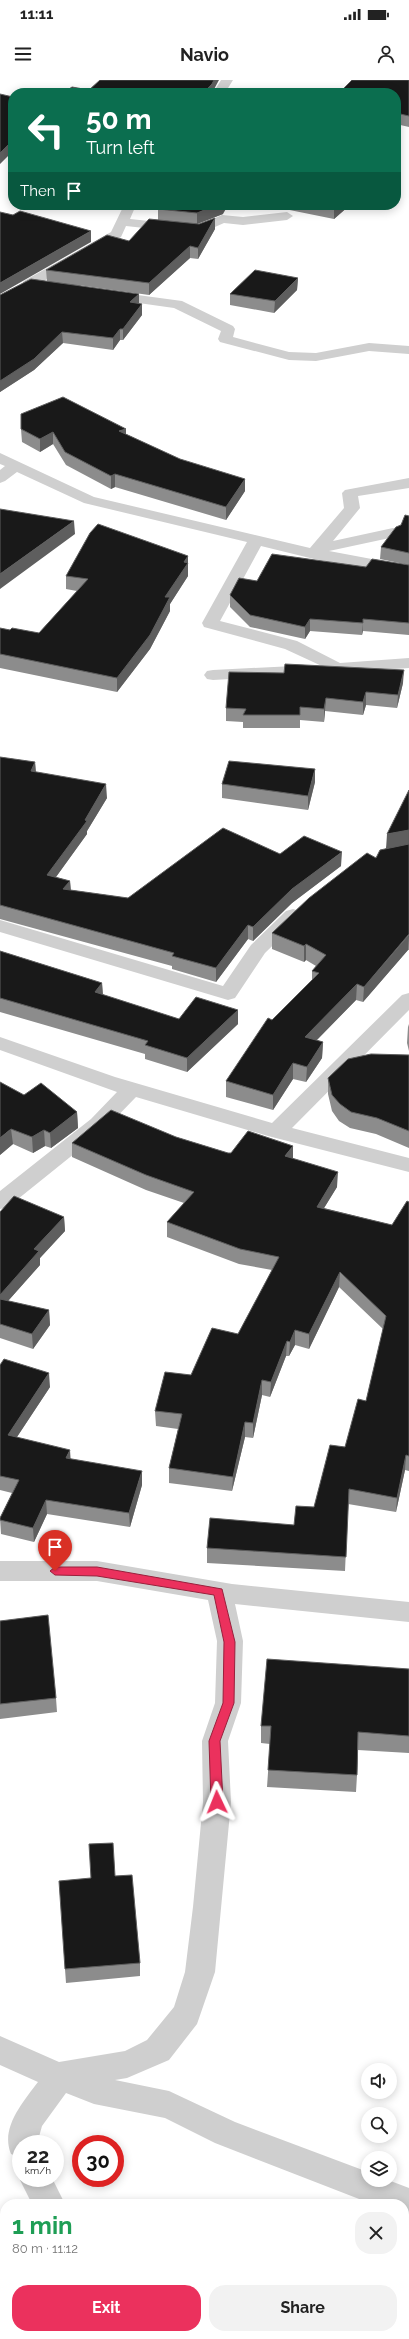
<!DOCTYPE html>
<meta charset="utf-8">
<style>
:root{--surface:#fff;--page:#f2f2f2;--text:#222;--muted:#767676;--accent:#eb315d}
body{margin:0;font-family:Raleway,sans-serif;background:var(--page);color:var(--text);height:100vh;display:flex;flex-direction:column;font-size:15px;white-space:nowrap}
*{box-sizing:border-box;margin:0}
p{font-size:13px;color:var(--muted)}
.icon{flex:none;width:22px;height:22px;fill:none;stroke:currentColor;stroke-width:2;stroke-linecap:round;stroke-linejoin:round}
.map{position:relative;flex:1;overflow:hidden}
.details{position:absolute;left:0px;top:2119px;width:409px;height:140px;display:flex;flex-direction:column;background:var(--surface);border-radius:16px 16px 0 0;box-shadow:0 2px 10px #0003}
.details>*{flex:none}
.banner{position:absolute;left:8px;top:8px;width:393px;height:122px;border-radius:16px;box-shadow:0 2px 10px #0003;background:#0b6e4f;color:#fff;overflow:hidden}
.tools{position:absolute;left:361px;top:1983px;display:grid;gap:8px}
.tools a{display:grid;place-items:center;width:36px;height:36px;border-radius:50%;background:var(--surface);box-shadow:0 2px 10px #0003;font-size:20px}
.speed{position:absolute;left:12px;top:2055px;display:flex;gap:8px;font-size:20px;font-weight:700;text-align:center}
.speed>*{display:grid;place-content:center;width:52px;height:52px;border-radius:50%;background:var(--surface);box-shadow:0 2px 10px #0003;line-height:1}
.speed small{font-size:10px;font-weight:400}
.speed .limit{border:6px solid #d22;background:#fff;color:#111}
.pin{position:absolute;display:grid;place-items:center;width:34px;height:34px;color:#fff;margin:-41px -17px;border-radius:50% 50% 50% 0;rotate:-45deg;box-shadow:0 0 4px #0007}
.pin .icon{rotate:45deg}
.me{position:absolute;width:44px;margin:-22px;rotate:358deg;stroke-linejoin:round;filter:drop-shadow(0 0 3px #0008)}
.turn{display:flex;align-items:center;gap:14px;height:84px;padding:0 12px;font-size:18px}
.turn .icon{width:52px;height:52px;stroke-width:2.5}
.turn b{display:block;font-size:28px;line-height:34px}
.then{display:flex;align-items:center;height:38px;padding:0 12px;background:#0003;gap:8px;font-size:15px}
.round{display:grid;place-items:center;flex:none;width:42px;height:42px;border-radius:16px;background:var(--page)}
.overview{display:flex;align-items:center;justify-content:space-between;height:68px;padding:0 12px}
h1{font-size:24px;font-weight:700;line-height:30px;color:#1e9e55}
.button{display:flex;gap:8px;margin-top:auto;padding:8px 12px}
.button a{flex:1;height:46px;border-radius:16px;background:var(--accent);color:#fff;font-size:16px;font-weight:700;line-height:46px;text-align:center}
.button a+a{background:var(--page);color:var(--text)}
.status{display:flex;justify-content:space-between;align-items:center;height:28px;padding:0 20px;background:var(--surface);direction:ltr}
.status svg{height:11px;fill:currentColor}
header{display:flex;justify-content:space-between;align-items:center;height:52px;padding:0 12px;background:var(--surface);font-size:18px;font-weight:700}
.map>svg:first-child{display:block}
</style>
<div class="status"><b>11:11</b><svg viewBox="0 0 49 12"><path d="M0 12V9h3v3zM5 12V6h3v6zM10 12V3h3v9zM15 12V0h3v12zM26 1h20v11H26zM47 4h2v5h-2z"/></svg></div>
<header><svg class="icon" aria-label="menu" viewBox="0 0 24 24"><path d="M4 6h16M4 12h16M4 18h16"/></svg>Navio<svg class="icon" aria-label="person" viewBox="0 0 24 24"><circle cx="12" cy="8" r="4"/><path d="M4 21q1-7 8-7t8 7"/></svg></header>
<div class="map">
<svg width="409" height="2259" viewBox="0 0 409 2259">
<rect width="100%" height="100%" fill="#fff"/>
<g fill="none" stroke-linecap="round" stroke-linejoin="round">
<path fill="#cfcfcf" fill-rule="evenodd" d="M221 0H233L225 13H213Z
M124 125H136L130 139 197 146 222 135 243 137 287 132 293 136 287 140 243 145 224 143 199 154 126 146 121 157 42 202 53 204 55 207 53 210 48 211 24 207 22 204 24 201 111 152Z
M108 211 182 221 233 246 235 249 233 257 289 272 316 273 369 263 409 266V274L369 271 316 281 289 280 220 262 218 259 221 251 174 228 103 218 101 215 103 212Z
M0 373 94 417 310 468 344 428 342 413 345 410 409 398V408L358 416 360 428 333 461 393 448 399 450 401 453 399 456 329 471 409 486V496L314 479 261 466 220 541 297 561 340 583 409 578V588L337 593 285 569 204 547 202 543 247 462 84 423 17 392 5 401 0 403V390L5 386 0 384Z
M314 585 320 586 322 590 320 594 213 600 207 599 204 595 207 591 213 590Z
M293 829 300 831 303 835 300 839 265 873 235 918 228 920 0 852V840L223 906 251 865 286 831Z
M409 913V930L292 1048 409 1078V1092L268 1056 136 1017 105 1049 8 1127 0 1129V1111L91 1039 117 1012 0 970V957L115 997 272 1043 402 915Z
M0 1481H97L232 1504 409 1522V1542L235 1524 243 1561 241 1623 228 1661 231 1722 215 1892 197 1944 169 1980 127 1998 115 2000 169 2011 235 2042 368 2092V2100H388L409 2108V2138L404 2136V2124H372L215 2063 165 2038 94 2024 66 2013 42 2046 37 2064H21V2078L11 2074C0 2048 23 2022 38 2002L0 1985V1956L59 1982 125 1971 147 1960 174 1927 185 1892 193 1827 203 1722 202 1661 215 1623 217 1561 208 1520 97 1501H0Z
M21 2095V2098H52L65 2124H32L19 2098Z"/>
</g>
<path fill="#8c8c8c" d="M409 0V47L396 44V13Z
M265 125H350L334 139Z
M158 129 223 134 197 144 215 149 198 179 190 178 149 215 78 205 139 223 142 235 123 260H120L113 270 63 263 34 290 0 312V215L47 201 46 190 129 161 158 140Z
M298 198 297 210 274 233 230 225V214Z
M21 349 126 354 245 411 226 440 115 407 111 409 66 385 53 364 40 372 22 362Z
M409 436V485L380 479 381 467Z
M188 476V496L170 524V531L150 569 117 612 0 588V548L10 550 39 553 77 511 66 509V496Z
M409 485V555L363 551 362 555 310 551 305 559 250 547 230 527V515L257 501 366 487Z
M403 603 397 628 366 625 363 635 325 631 324 642 300 640V648H243V642L226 641V628Z
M0 677 35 682 36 692 107 718 87 751V754L56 797 70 801 71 810 128 818 280 774 341 786 292 823 253 861 248 859 216 902 172 889V886L0 839Z
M315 702 308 730 222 718V704Z
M409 710V870H408L363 922 356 920 317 960 323 962 322 978 306 1002 293 999 273 1030 226 1017V1001L272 940 312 900V891L316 886 306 880 304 882 272 869V853L376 778 386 768Z
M0 871 102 903 103 915 179 939 238 930V944L187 992 145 979V974L0 932Z
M409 944V971L407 963 408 947Z
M409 975V1068L376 1054 350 1048 339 1041 332 1031 328 1014V998Z
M24 1015 77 1032 78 1048 51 1068 45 1066 33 1073 13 1064 0 1075Z
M176 1057 228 1073 293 1079 337 1107 324 1128 392 1145 409 1122V1391L405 1390 396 1432 348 1424 345 1491 207 1483V1468L294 1445 314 1427 345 1367 366 1321 383 1249 339 1207 309 1269 295 1265 289 1276H286L270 1317 262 1315 253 1358 245 1357 232 1411 169 1403V1388L178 1349 156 1346 155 1331 191 1295 238 1254 272 1190 239 1184 167 1157V1142L184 1123 146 1110 72 1077V1063Z
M0 1132 64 1137 65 1151 40 1178V1185L8 1221 49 1230 50 1245 33 1269 0 1258Z
M0 1285 50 1307 17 1357 70 1379 142 1405 130 1447 47 1434 34 1462 1 1454 0 1438 12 1413 0 1410Z
M0 1541 56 1618 57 1632 0 1639Z
M409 1589V1673L358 1670 357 1695 356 1712 267 1707 270 1664 261 1663V1646Z
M115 1796 140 1883V1896L66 1903 65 1889 91 1798Z"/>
<path fill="#5e5e5e" d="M214 0H219L212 13H203Z
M13 60V71L0 84V73Z
M217 125H228L223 134 197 144V133Z
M337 125H350L334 139V128Z
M215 138V149L198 179V168Z
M91 151V162L0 214V203Z
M190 166V178L149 215V203Z
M298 198 297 210 274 233 275 221Z
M139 214V225L130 222Z
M142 224V235L123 260V249Z
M120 249V260L113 270V258Z
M62 252 63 263 34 290 0 312V301Z
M126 349V361L119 351Z
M53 352V364L40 372V359Z
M115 394V407L111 409V396Z
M245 399V411L226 440V427Z
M74 441 75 454 0 509V494Z
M188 476V496L170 524V531L150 569 117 612V598Z
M310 539V551L305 559V547Z
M363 539V551L362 555 363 543Z
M404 590 403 603 397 628 398 615Z
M366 612V625L363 635V622Z
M326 618 325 631 324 642V629Z
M35 682 36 695 31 691Z
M315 689V702L308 730V716Z
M106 704 107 718 87 751V754L48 808 47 795 85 740Z
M409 750V765L386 769 387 754Z
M342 772 341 786 292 823 253 861V847L292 809Z
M70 801 71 815 63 809Z
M248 845V859L216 902V888Z
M409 855 408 870 363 922 364 907Z
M306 864V880L304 882V866Z
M102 903 103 917 95 912Z
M357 904 356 920 305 972V957Z
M238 930V944L187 992V978Z
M323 962 322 978 306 1002 307 987Z
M293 983V999L273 1030V1015Z
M77 1032 78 1048 51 1068 50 1053Z
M11 1049 13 1064 0 1075V1058Z
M44 1050 45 1066 33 1073 32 1057Z
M293 1066V1081L285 1076Z
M338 1092 337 1107 316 1141 317 1127Z
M64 1137 65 1151 40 1178V1185L0 1230V1215L34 1169Z
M340 1192 339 1207 309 1269V1254Z
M49 1230 50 1245 33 1269 32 1254Z
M295 1250V1265L289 1276 290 1262Z
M287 1261 286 1276 270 1317 271 1302Z
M49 1293 50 1307 9 1369 8 1355Z
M262 1300V1315L253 1358V1343Z
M245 1342V1357L232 1411 233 1397Z
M70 1370 71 1385 66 1378Z
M406 1375 405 1390 396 1432 397 1418Z
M142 1391V1405L130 1447 129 1433Z
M46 1420 47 1434 34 1462 33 1448Z"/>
<path fill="#191919" stroke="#5e5e5e" d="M100 0H214L212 4 203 13H63L72 7 89 10Z
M352 0H409V36L396 33V13H339Z
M0 14 13 17V60L0 73Z
M161 125H217L197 133 158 129Z
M321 125H337L334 128Z
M20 131 91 151 0 203V132L13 135Z
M215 138 198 168 190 166 149 203 46 190 107 155 129 161 149 139 199 144Z
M255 190 298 198 275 221 230 214Z
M31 199 139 214 130 222 142 224 123 249H120L113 258 62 252 34 279 0 301V215Z
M63 317 126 349 119 351 180 379 245 399 226 427 115 394 111 396 65 372 53 352 40 359 21 349V334Z
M0 429 74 441 0 494Z
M405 435 409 436V473L381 467 396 447 401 445Z
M98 444 188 476 184 482 188 483 165 517H170L150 555 117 598 0 574V548L10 550 12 548 39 553 88 499 66 496 90 453Z
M272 474 366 487 372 479 409 485V543L363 539V543L310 539 305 547 250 535 230 515 239 498 257 501Z
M285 584 404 590 398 615 366 612 363 622 326 618 324 629 300 627V635H243L246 629 226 628 229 592 284 593Z
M0 677 35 682 31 691 106 704 85 740 87 741 47 795 70 801 63 809 128 818 223 748 280 774 304 756 342 772 292 809 253 847 248 845 216 888 172 876 174 873 0 825Z
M229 681 315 689 308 716 222 704Z
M409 710V750L387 754Z
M409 764V854L364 907 357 904 305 957 323 962 307 987 293 983 273 1015 226 1001 268 938 272 940 319 893 312 891 326 875 306 864 304 866 272 853 309 818 367 773 376 778 380 770Z
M0 871 102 903 95 912 179 939 196 917 238 930 187 978 145 965 148 961 0 918Z
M371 974 409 975V1051L377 1038 351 1032 340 1024 332 1015 328 998 348 979Z
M0 1002 24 1015 41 1003 77 1032 50 1053 44 1050 32 1057 11 1049 0 1058Z
M111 1030 176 1057 228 1073H231L248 1051 293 1066 285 1076 338 1092 317 1127 392 1145 407 1121 409 1122V1376L406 1375 397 1418 349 1409 346 1477 207 1468 210 1438 294 1445 296 1426 314 1427 330 1365 345 1367 358 1319 366 1321 386 1236 340 1192 309 1254 295 1250 290 1262 287 1261 271 1302 262 1300 253 1343 245 1342 233 1397 169 1388 182 1334 155 1331 165 1292 191 1295 212 1248 238 1254 279 1177 240 1169 167 1142 194 1112 146 1095 72 1063Z
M14 1116 64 1137 34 1169 39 1171 0 1215V1132Z
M0 1219 49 1230 32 1254 0 1244Z
M4 1279 49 1293 8 1355 70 1370 66 1378 142 1391 129 1433 46 1420 33 1448 0 1440V1438L19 1400 0 1396V1285Z
M48 1535 56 1618 0 1624V1541Z
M267 1579 409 1589V1656L358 1652 357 1695 268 1690 271 1646H261Z
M113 1763 115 1796 132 1795 140 1883 65 1889 59 1801 91 1798 89 1764Z
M404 2212 409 2213V2259H303L304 2254H404Z"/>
<path fill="#eb315d" stroke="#99203c" d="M55 1487H97L222 1509 235 1562 234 1623 220 1661 223 1722 221 1725H213L211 1722 209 1661 223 1623 224 1562 214 1515 97 1496 55 1495 50 1491Z"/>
</svg>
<div class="tools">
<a><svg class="icon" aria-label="sound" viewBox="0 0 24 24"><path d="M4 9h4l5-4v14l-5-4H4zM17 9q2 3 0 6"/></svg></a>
<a><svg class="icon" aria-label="search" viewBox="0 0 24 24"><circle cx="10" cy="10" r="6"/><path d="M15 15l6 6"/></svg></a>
<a><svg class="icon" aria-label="layers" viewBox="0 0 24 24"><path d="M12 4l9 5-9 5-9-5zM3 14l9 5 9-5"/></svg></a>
</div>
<div class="speed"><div>22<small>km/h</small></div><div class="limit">30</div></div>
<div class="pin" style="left:55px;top:1491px;background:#d93025"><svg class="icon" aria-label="arrive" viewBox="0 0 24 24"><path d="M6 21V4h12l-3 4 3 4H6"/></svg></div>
<svg class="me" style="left:217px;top:1722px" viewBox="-20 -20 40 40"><path d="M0-17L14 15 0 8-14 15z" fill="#eb315d" stroke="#fff" stroke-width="4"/></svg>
<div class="banner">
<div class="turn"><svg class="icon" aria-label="left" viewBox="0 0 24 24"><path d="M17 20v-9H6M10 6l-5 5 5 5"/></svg><div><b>50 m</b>Turn left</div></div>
<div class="then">Then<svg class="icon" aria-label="arrive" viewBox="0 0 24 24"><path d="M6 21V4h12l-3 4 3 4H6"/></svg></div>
</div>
<section class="details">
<div class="overview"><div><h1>1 min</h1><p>80 m · 11:12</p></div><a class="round"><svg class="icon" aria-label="close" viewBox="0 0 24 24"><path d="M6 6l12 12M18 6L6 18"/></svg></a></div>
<div class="button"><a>Exit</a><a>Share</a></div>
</section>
</div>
